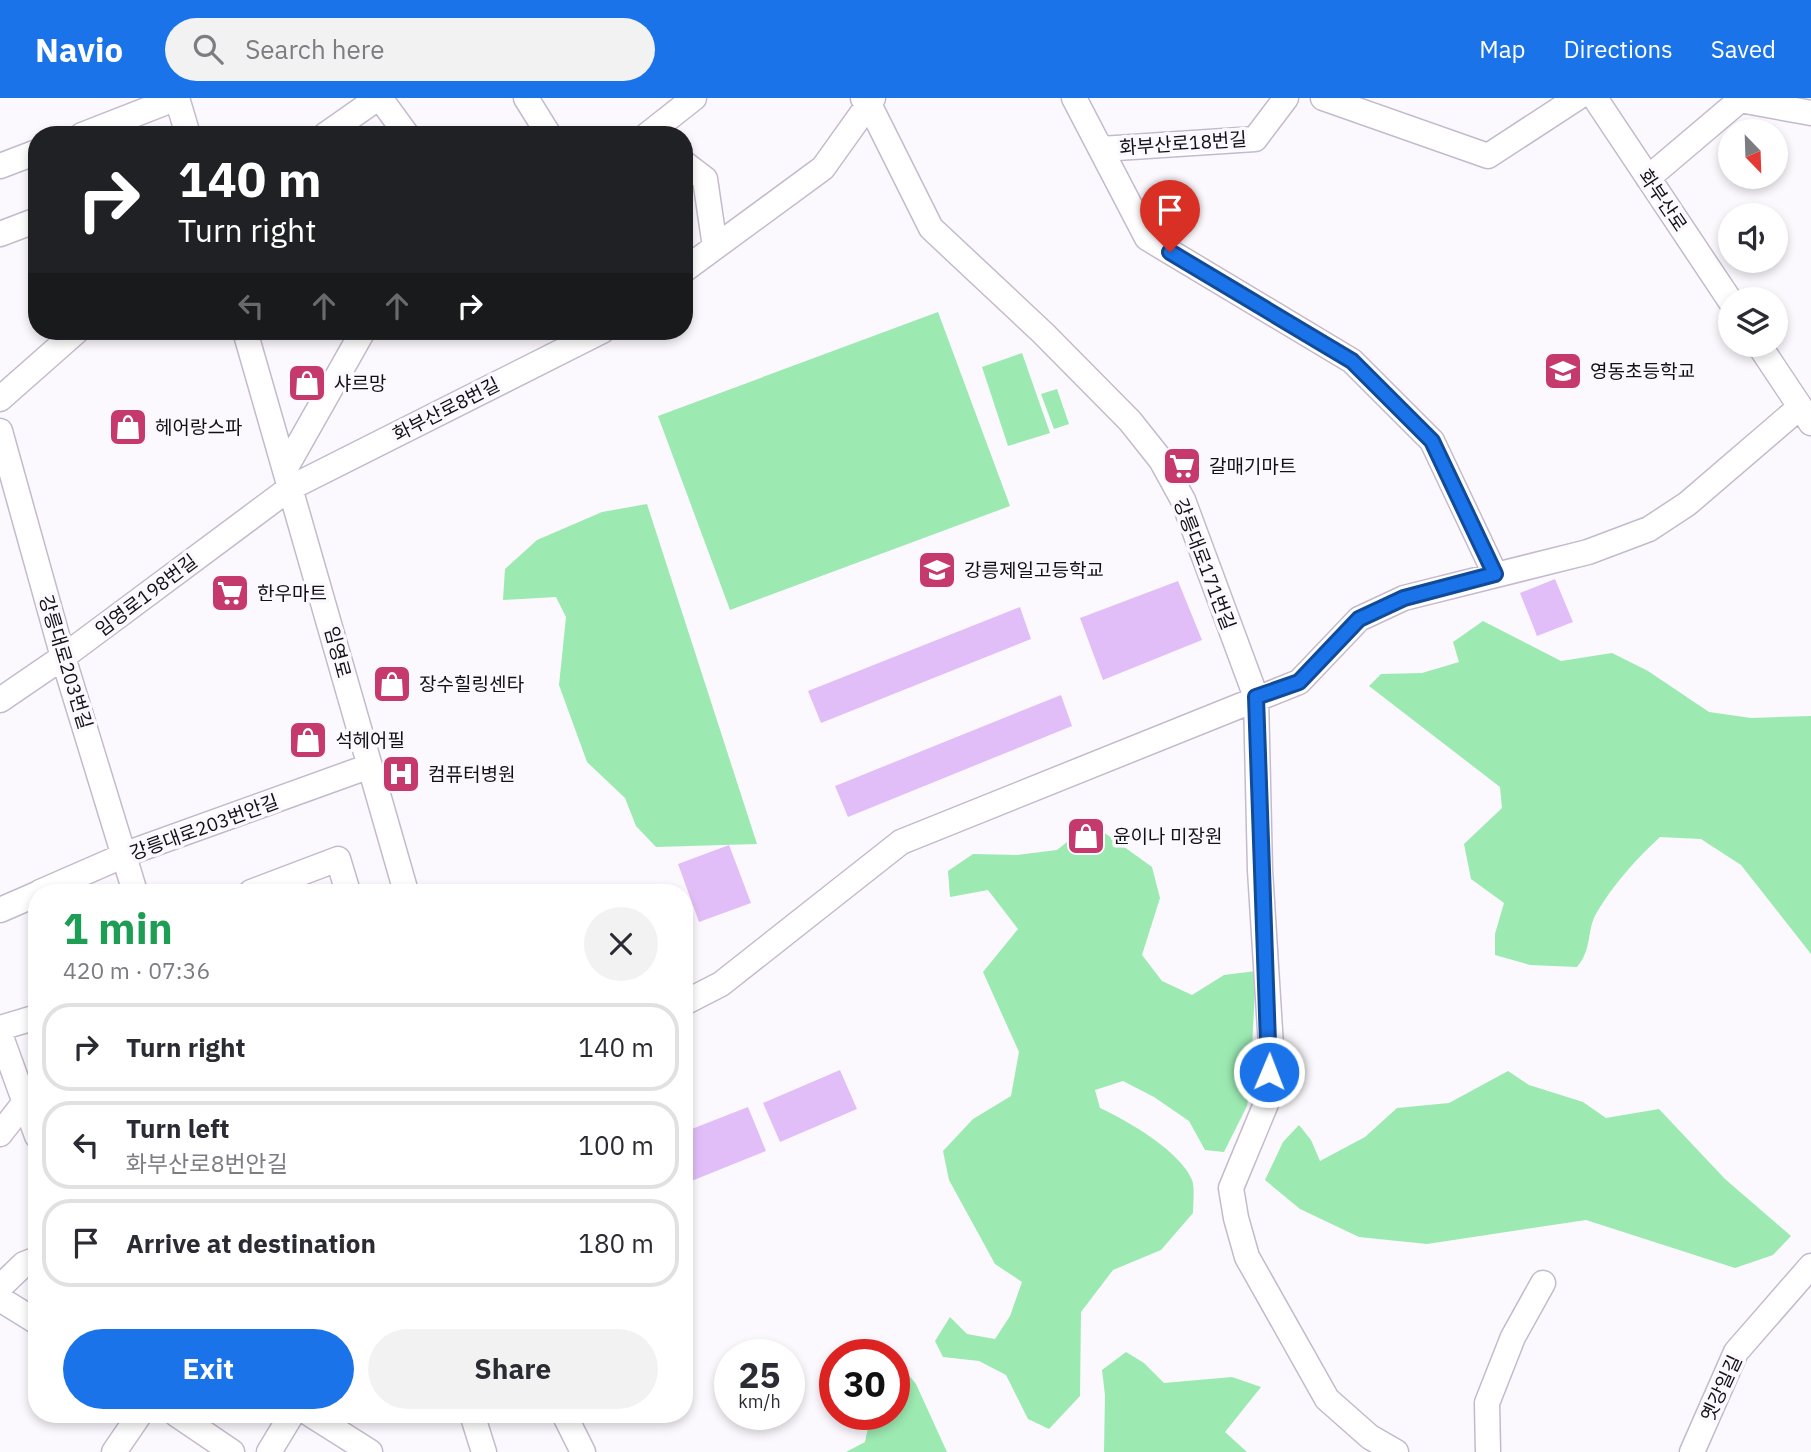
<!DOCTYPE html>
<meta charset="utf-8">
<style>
:root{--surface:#fff;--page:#f2f2f3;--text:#2b2b33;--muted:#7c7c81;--line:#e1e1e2;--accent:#1a73e8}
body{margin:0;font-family:"IBM Plex Sans","Noto Sans KR",sans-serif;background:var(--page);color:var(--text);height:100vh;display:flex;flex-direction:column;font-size:26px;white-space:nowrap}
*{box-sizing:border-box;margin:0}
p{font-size:23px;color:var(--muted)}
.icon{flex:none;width:38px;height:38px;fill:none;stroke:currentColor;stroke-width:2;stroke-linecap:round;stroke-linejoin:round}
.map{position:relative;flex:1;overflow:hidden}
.drawer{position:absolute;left:28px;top:786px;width:665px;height:539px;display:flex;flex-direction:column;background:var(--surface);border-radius:28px;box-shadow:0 4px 10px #0003}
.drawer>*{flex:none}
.top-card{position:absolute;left:28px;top:28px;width:665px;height:214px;border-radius:28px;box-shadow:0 4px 10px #0003;background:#202124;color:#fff;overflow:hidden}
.needle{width:46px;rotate:157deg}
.buttons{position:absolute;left:1718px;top:21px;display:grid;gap:14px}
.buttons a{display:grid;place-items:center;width:70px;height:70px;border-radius:50%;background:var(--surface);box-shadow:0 4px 10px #0003;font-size:35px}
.speed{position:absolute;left:714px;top:1241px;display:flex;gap:14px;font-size:35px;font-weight:700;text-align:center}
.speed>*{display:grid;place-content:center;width:91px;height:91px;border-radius:50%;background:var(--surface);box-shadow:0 4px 10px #0003;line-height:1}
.speed small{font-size:18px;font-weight:400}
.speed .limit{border:10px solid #d22;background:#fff;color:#111}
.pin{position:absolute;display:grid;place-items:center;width:60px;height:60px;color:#fff;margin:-72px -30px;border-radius:50% 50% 50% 0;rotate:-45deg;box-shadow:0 0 7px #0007}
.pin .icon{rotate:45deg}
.me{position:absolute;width:77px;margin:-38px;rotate:1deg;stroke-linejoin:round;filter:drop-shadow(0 0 5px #0008)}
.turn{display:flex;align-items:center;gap:24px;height:147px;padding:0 35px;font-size:32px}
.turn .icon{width:91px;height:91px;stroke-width:2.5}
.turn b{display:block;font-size:49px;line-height:60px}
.lanes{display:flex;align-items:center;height:66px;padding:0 35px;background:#0003;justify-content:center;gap:35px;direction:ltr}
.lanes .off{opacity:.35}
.round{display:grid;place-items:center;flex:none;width:74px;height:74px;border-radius:37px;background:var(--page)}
.summary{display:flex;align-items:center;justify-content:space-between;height:119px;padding:0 35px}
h1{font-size:42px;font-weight:700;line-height:52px;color:#1e9e55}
.cta{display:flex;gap:14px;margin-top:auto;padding:14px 35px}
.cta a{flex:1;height:80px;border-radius:42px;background:var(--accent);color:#fff;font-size:28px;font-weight:700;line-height:80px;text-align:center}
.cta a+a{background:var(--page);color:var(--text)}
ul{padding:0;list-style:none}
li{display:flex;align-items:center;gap:21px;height:88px;margin:0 14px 10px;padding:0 21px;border:4px solid var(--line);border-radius:28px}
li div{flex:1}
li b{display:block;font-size:26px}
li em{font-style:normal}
header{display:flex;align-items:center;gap:42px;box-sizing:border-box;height:98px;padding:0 35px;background:var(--accent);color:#fff}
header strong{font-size:33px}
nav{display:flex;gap:38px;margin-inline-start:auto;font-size:24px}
.search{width:490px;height:63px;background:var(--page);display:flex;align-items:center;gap:18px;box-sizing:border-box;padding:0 24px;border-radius:38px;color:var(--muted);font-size:26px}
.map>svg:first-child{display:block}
</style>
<header>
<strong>Navio</strong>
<div class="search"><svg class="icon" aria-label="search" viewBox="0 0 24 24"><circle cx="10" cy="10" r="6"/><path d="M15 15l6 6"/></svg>Search here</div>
<nav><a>Map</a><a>Directions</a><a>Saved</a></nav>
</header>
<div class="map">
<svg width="1811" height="1354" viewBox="0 0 1811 1354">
<rect width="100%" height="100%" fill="#fbf9fd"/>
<path fill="#9ce9b2" d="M938 214 1010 408 730 512 658 318Z
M1022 255 1050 335 1008 348 982 269Z
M1057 291 1069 326 1054 331 1041 296Z
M647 406 757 746 656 749 636 728 625 700 587 664 559 587 566 519 556 499 503 502 505 471 537 442 602 414Z
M1483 523 1561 563 1612 555 1648 573 1709 614 1751 620 1811 618V856L1741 767 1701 741 1660 739C1637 760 1613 787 1597 814 1586 832 1593 850 1577 869L1530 867 1495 857V836L1504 805 1471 781 1464 746 1502 710 1500 689 1369 588 1381 576 1422 575 1459 564 1453 544Z
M1086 729 1102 733 1152 769 1160 800 1142 857 1162 883 1192 897 1224 877 1256 873 1250 988 1247 1008 1224 1054 1205 1052 1189 1023 1154 999 1123 983 1095 992 1100 1010C1127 1022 1181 1054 1192 1082 1195 1090 1193 1106 1193 1115L1161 1152 1113 1172 1081 1214 1080 1298 1049 1331 1028 1321 1006 1277 979 1263 943 1259 935 1243 950 1219 967 1236 995 1241 1010 1218 1022 1184 995 1166 949 1082 943 1053 973 1021 1011 998 1019 954 983 874 1018 831 988 792 950 799 948 773 973 756 1017 757 1057 752Z
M1508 973 1529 987 1583 1004 1606 1020 1659 1011 1725 1081 1791 1138 1773 1157 1735 1170 1586 1122 1427 1146 1359 1139 1300 1111 1265 1082 1283 1044 1299 1027 1311 1042 1320 1063 1365 1039 1397 1010 1449 1005Z
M1126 1254 1144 1265 1164 1285 1232 1279 1261 1289 1225 1334 1247 1354H1104L1105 1297 1102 1272Z
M898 1264 916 1286 947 1354H846L865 1344 869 1324 864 1316H894V1265Z"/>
<path fill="#e2bef8" d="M1555 481 1573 524 1537 538 1520 495Z
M1178 483 1202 542 1103 582 1080 520Z
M1020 509 1031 541 821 625 808 593Z
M1061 597 1072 628 848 719 835 688Z
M729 747 751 805 699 824 678 766Z
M840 972 857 1011 780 1044 763 1005Z
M748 1009 766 1053 684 1086V1034Z"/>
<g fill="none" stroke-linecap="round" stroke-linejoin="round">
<defs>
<path id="minor" d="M177 0 188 37
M380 0 407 37
M526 0 549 37
M863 0 869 6 931 130 1043 235 1130 323 1161 362 1183 402 1256 599 1260 772 1271 948 1268 1001 1231 1090 1236 1120 1247 1159 1327 1301 1370 1339 1396 1354
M1074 0 1147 140 1352 263 1432 343 1495 476
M1323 0 1488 58 1577 0
M1595 0 1731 204
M82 37 177 0
M325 37 378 0
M647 37 694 0
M1101 51 1255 41 1286 0
M684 65 705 81 715 149
M0 68 37 54
M1648 80 1740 2 1811 15
M0 136 37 122
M684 172 823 70 873 0
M245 233 406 794
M1759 247 1811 325
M0 301 77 233
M0 333 63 559 135 794
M285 371 363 233
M0 602 63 559 290 390 602 233
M40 794 134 753 370 668
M251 794 338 761 348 794
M0 812 37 796
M684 905 721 886 901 744 1299 584 1359 521 1404 500 1588 454 1649 431 1687 406 1800 309
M0 930 37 919
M0 936 37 1038
M0 1036 25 1004
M0 1189 24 1166 37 1161
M0 1201 37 1224
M176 1316 232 1354
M310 1316 370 1354
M472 1316 484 1354
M564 1316 583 1354
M114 1354 140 1316
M269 1354 292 1316
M1488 1354 1487 1305 1513 1239 1543 1185
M1692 1354 1736 1254 1811 1168"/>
</defs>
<use href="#minor" stroke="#c5bacd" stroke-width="27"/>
<use href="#minor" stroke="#fff" stroke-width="24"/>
</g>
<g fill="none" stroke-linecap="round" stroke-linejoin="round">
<defs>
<path id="route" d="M1170 154 1352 263 1432 343 1495 476 1404 500 1359 521 1299 584 1256 599 1269 974"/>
</defs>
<use href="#route" stroke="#114b97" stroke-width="18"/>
<use href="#route" stroke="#1a73e8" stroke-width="12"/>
</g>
<defs>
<symbol id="school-square" viewBox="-11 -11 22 22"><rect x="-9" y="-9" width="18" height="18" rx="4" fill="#c5396c" stroke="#fbf9fd"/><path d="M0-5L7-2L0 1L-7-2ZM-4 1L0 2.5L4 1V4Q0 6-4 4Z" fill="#fff"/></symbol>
<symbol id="shop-square" viewBox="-11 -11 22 22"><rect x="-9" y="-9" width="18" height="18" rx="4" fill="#c5396c" stroke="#fbf9fd"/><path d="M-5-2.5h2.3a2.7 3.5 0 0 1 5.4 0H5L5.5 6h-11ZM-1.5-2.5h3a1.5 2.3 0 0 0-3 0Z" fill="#fff"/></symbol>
<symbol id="supermarket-square" viewBox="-11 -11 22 22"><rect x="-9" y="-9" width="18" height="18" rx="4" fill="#c5396c" stroke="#fbf9fd"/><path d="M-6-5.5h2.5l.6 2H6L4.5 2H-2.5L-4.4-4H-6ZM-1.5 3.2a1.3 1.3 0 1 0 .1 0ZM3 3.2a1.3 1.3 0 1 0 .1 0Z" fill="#fff"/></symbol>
<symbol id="hospital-square" viewBox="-11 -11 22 22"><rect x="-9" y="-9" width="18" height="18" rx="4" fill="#c5396c" stroke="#fbf9fd"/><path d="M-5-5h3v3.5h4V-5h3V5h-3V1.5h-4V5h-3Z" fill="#fff"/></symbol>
</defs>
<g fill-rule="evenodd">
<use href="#school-square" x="1541" y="251" width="44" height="44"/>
<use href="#shop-square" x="285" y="263" width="44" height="44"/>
<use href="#shop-square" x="106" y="307" width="44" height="44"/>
<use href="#supermarket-square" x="1160" y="346" width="44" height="44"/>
<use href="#school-square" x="915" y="450" width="44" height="44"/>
<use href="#supermarket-square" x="208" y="473" width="44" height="44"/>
<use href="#shop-square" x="370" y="564" width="44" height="44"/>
<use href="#shop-square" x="286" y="620" width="44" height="44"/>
<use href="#hospital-square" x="379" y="654" width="44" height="44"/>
<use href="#shop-square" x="1064" y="716" width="44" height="44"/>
</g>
<g text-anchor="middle" stroke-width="7" stroke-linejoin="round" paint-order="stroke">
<g font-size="19" fill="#141017" stroke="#fbf9fd">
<text transform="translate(1183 45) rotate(-4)" y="7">화부산로18번길</text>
<text transform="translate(1663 102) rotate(56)" y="7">화부산로</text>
<text transform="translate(446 311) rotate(-27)" y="7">화부산로8번길</text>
<text transform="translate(1205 466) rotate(69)" y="7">강릉대로171번길</text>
<text transform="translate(146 497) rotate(-37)" y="7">임영로198번길</text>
<text transform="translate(338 554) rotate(75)" y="7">임영로</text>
<text transform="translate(66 564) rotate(73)" y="7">강릉대로203번길</text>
<text transform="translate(204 729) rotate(-20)" y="7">강릉대로203번안길</text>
<text transform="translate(1721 1290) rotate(-65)" y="7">옛강일길</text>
</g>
<g font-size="19" fill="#141017" stroke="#fbf9fd" text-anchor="start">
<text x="1590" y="280">영동초등학교</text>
<text x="334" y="292">샤르망</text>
<text x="155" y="336">헤어랑스파</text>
<text x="1209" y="375">갈매기마트</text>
<text x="964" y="479">강릉제일고등학교</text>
<text x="257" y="502">한우마트</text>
<text x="419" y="593">장수힐링센타</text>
<text x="335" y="649">석헤어필</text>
<text x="428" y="683">컴퓨터병원</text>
<text x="1113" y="745">윤이나 미장원</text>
</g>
</g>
</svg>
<div class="buttons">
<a><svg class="needle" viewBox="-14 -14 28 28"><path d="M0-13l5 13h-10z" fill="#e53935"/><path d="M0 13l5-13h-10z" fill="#7c7c81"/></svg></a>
<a><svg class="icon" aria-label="sound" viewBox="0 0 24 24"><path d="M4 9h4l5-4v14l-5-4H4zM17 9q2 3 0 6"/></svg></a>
<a><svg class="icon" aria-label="layers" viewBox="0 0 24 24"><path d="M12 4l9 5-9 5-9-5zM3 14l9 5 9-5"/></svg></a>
</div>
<div class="speed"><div>25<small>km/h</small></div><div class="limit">30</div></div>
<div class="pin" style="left:1170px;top:154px;background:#d93025"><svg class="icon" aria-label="arrive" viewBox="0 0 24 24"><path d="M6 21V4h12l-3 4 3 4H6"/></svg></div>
<svg class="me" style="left:1269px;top:974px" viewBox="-20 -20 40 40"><circle r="17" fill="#1a73e8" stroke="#fff" stroke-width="3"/><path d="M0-11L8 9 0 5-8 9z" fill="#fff"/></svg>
<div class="top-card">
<div class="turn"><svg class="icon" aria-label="right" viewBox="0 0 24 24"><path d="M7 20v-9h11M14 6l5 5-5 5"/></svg><div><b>140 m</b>Turn right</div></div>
<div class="lanes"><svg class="icon off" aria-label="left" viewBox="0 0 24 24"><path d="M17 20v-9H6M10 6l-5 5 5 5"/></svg><svg class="icon off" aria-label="ahead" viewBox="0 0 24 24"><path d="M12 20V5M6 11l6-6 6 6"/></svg><svg class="icon off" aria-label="ahead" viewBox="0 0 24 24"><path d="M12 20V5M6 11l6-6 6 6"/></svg><svg class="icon" aria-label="right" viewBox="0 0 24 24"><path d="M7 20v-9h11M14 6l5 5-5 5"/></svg></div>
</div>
<section class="drawer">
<div class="summary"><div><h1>1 min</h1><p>420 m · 07:36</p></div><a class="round"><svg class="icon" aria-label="close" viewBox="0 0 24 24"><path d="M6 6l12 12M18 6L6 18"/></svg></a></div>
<ul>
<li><svg class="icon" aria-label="right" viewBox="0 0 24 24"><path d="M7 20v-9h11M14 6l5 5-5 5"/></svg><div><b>Turn right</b></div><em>140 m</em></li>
<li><svg class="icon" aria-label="left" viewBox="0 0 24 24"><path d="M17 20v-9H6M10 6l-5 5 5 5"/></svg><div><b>Turn left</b><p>화부산로8번안길</p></div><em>100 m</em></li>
<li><svg class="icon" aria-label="arrive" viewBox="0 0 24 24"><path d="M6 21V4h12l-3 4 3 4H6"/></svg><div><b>Arrive at destination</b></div><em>180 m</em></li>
</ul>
<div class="cta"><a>Exit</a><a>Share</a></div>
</section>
</div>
